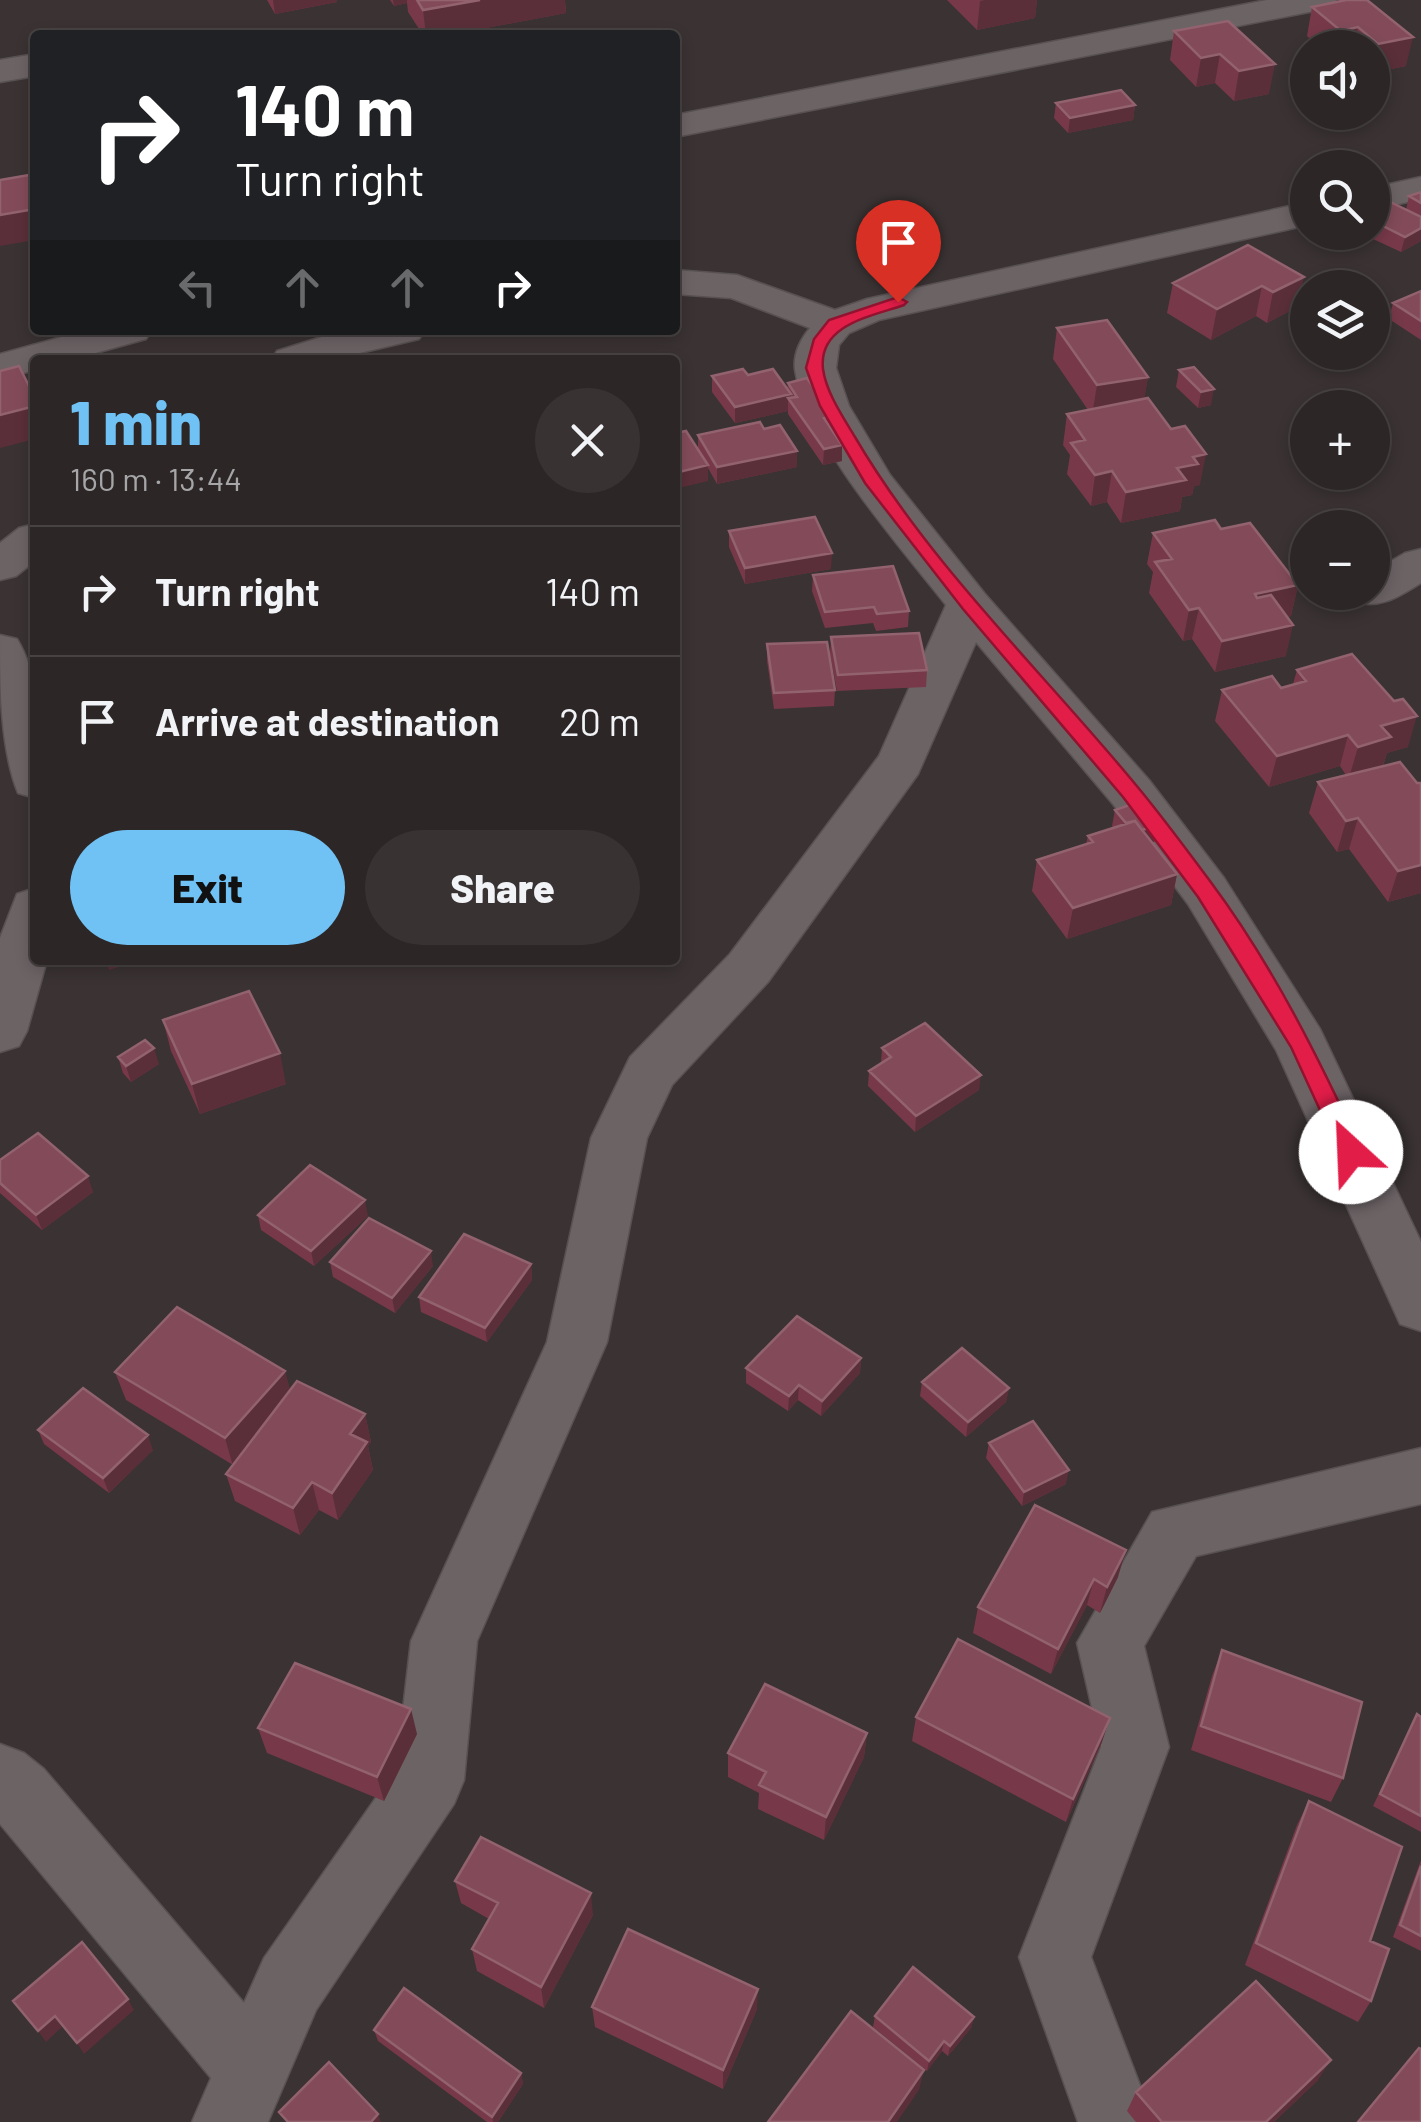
<!DOCTYPE html>
<meta charset="utf-8">
<style>
:root{--surface:#2c2626;--page:#383232;--text:#f1f3f6;--muted:#a6a5a7;--line:#484343;--accent:#70c1f4}
body{margin:0;font-family:Barlow,sans-serif;background:var(--page);color:var(--text);height:100vh;display:flex;flex-direction:column;font-size:38px;white-space:nowrap}
*{box-sizing:border-box;margin:0}
p{font-size:32px;color:var(--muted)}
.icon{flex:none;width:55px;height:55px;fill:none;stroke:currentColor;stroke-width:2;stroke-linecap:round;stroke-linejoin:round}
.map{position:relative;flex:1;overflow:hidden}
.panel{position:absolute;left:30px;top:355px;width:650px;height:610px;display:flex;flex-direction:column;background:var(--surface);border-radius:10px;box-shadow:0 5px 15px #0003,0 0 0 2px var(--line)}
.panel>*{flex:none}
.banner{position:absolute;left:30px;top:30px;width:650px;height:305px;border-radius:10px;box-shadow:0 5px 15px #0003,0 0 0 2px var(--line);background:#202124;color:#fff;overflow:hidden}
.tools{position:absolute;left:1290px;top:30px;display:grid;gap:20px}
.tools a{display:grid;place-items:center;width:100px;height:100px;border-radius:50%;background:var(--surface);box-shadow:0 5px 15px #0003,0 0 0 2px var(--line);font-size:50px}
.pin{position:absolute;display:grid;place-items:center;width:85px;height:85px;color:#fff;margin:-102px -42px;border-radius:50% 50% 50% 0;rotate:-45deg;box-shadow:0 0 10px #0007}
.pin .icon{rotate:45deg}
.me{position:absolute;width:110px;margin:-55px;rotate:335deg;stroke-linejoin:round;filter:drop-shadow(0 0 8px #0008)}
.turn{display:flex;align-items:center;gap:35px;height:210px;padding:0 40px;font-size:45px}
.turn .icon{width:130px;height:130px;stroke-width:2.5}
.turn b{display:block;font-size:70px;line-height:85px}
.lanes{display:flex;align-items:center;height:95px;padding:0 40px;background:#0003;justify-content:center;gap:50px;direction:ltr}
.lanes .off{opacity:.35}
.round{display:grid;place-items:center;flex:none;width:105px;height:105px;border-radius:52px;background:var(--page)}
.summary{display:flex;align-items:center;justify-content:space-between;height:170px;padding:0 40px}
h1{font-size:60px;font-weight:800;line-height:75px;color:var(--accent)}
.cta{display:flex;gap:20px;margin-top:auto;padding:20px 40px}
.cta a{flex:1;height:115px;border-radius:60px;background:var(--accent);color:#111;font-size:40px;font-weight:800;line-height:115px;text-align:center}
.cta a+a{background:var(--page);color:var(--text)}
ul{padding:0;list-style:none}
li{display:flex;align-items:center;gap:30px;height:130px;padding:0 40px;border-top:2px solid var(--line)}
li div{flex:1}
li b{display:block;font-size:38px}
li em{font-style:normal}
.map>svg:first-child{display:block}
</style>
<div class="map">
<svg width="1421" height="2122" viewBox="0 0 1421 2122">
<rect width="100%" height="100%" fill="#3a3233"/>
<g fill="none" stroke-linecap="round" stroke-linejoin="round">
<defs>
<path id="minor" d="M1267 0H1336L1331 7 1319 10 675 137V115Z
M35 54V76L0 82V60Z
M1421 177V199L1372 210V188Z
M1308 202V225L879 320 849 333 839 345 836 368 849 406 890 475 985 594 1149 780 1224 878 1320 1029 1421 1242V1331L1400 1324 1276 1050 1188 904 1113 804 976 642 918 774 768 982 672 1085 647 1138 607 1342 477 1641 464 1780 454 1804 316 2010 268 2122H192L211 2078 0 1824V1744L24 1753 44 1769 244 2003 264 1958 396 1769 411 1641 547 1342 591 1138 630 1057 730 954 879 756 946 605C901 548 806 440 795 370 793 355 800 340 810 328L731 298 675 294V270L737 275 835 310 867 299Z
M87 330H152L146 339 70 360H35V370L0 379V354Z
M344 330H425L419 339 330 360H271L277 351Z
M35 524V561L16 576 0 580V543L19 528Z
M1421 549V583C1399 596 1382 609 1356 602L1350 592H1372V572L1405 553Z
M0 635 17 639C45 684 35 747 35 798L18 793C0 748 0 686 0 635Z
M35 888V960H47L27 1031 19 1046 0 1052V938L17 894Z
M1421 1448V1504L1196 1556 1144 1646 1169 1747 1091 1957 1154 2122H1078L1019 1957 1101 1747 1077 1643 1152 1512Z"/>
</defs>
<use href="#minor" stroke="#585152" stroke-width="3"/>
<use href="#minor" fill="#6c6365" fill-rule="evenodd"/>
</g>
<path fill="#77394a" d="M267 0H337V2L275 14Z
M390 0H565L566 13 449 35H423L408 12 407 3 394 6Z
M947 0H1037L1035 18 977 30Z
M1346 0 1406 66 1372 73V48H1320L1307 36 1312 7Z
M1228 21 1269 94 1234 101 1215 83 1196 87 1170 60 1174 31Z
M1056 103 1135 105 1133 120 1068 133 1054 118Z
M1421 192V241L1401 252 1373 239 1366 243 1345 232H1372V202L1406 210 1409 196Z
M1248 245 1297 307 1267 323 1256 316 1211 340 1167 313 1173 283Z
M1421 291V340L1389 319 1393 303Z
M1057 328 1148 377 1144 399 1200 485 1194 486 1192 495 1182 497 1180 511 1121 523 1107 502 1091 506 1067 474 1070 455 1063 445 1067 414 1088 410 1053 359Z
M1194 367 1211 405 1198 408 1176 387 1179 370Z
M748 375 787 390 788 383 834 416 833 432 842 445V461L823 465 788 414V411L735 423 712 392V376Z
M764 429 797 451V467L717 484 708 468V481L698 450V435Z
M1221 529 1298 585 1291 616 1287 617 1286 656 1215 672 1192 639 1183 641 1149 593 1153 572 1147 564 1153 533Z
M729 531 831 569 745 584 729 547Z
M813 575 909 611 908 627 876 631 873 623 825 628 812 591Z
M831 637 927 670 926 687 837 691 830 654Z
M767 644 835 690 834 706 774 709 767 661Z
M1297 670 1408 747 1387 753 1383 766 1421 893 1388 902 1349 849 1337 852 1309 813 1318 782 1346 775 1340 766 1269 787 1215 721 1222 690 1281 688 1293 684Z
M1115 810 1159 840 1152 842 1177 874 1171 905 1067 939 1032 891 1037 860 1086 844 1088 836 1113 827 1112 826Z
M163 1020 286 1084 200 1114 171 1051Z
M882 1048 979 1090 915 1132 868 1086 869 1071 881 1063Z
M118 1057 159 1064 131 1082 123 1073Z
M0 1160 93 1192 42 1230 0 1193Z
M258 1215 368 1216 314 1266 261 1230Z
M330 1262 433 1266 395 1313 333 1277Z
M531 1264 532 1280 487 1342 421 1312 419 1297Z
M861 1358 860 1373 821 1416 798 1400 788 1411 746 1383V1368Z
M115 1372 290 1390 365 1414 371 1442 368 1446 373 1470 338 1520 319 1510 300 1535 235 1501 226 1474 233 1465 126 1400Z
M922 1382 1009 1388 1006 1402 966 1437 920 1396Z
M38 1430 153 1450 109 1493 44 1444Z
M989 1443 1066 1484 1022 1506 986 1458Z
M1035 1505 1118 1577 1100 1613 1087 1605 1051 1674 973 1633 978 1607Z
M1222 1650 1343 1778 1331 1802 1191 1750 1212 1676Z
M1417 1714 1421 1717V1832L1373 1806Z
M916 1717 1102 1742 1066 1822 912 1741Z
M258 1728 417 1734 384 1801 267 1753Z
M867 1733 864 1757 824 1840 758 1809 759 1793 728 1777V1753Z
M1309 1801 1370 1941 1371 2001 1358 2022 1245 1965 1297 1825Z
M1421 1860V1951L1393 1937Z
M455 1881 593 1915 544 2008 477 1971 472 1949 489 1919 461 1903Z
M592 2007 757 2009 723 2089 595 2027Z
M875 2016 974 2017 971 2028 948 2056 942 2051 927 2071 873 2027Z
M374 2030 521 2073 523 2084 498 2122H487L378 2041Z
M1318 2080 1274 2122H1136L1127 2111 1136 2092Z"/>
<path fill="#5a2f3a" d="M273 0H337V2L275 14Z
M393 0H407V3L394 6Z
M480 0H565L566 13 449 35H426L423 10Z
M985 0H1037L1035 18 977 30 980 1Z
M1358 27 1353 48H1337L1341 31Z
M1413 37 1406 66 1372 73 1378 44Z
M1220 54 1215 83 1196 87 1201 58Z
M1275 64 1269 94 1234 101 1239 71Z
M1135 105 1133 120 1068 133 1070 118Z
M35 209V240L0 246V215Z
M1377 223 1373 239 1366 243 1368 232H1372V226Z
M1421 228V241L1401 252 1405 237Z
M1304 277 1297 307 1267 323 1273 292Z
M1262 286 1256 316 1211 340 1217 309Z
M1148 377 1143 408 1092 416 1097 385Z
M1214 389 1211 405 1198 408 1201 392Z
M791 394V401L788 398V411L735 423V407Z
M35 406V439L0 448V415Z
M834 416 833 432 824 418Z
M842 445V461L823 465 824 449Z
M797 451V467L717 484V467Z
M1206 454 1200 485 1194 486 1192 495 1182 497 1180 511 1121 523 1126 492 1193 457Z
M708 465V481L675 489V473Z
M1112 471 1107 502 1091 506 1095 475Z
M832 553 831 569 745 584V568Z
M1298 585 1291 616 1248 626 1255 594Z
M1199 608 1192 639 1183 641 1189 610Z
M1293 625 1286 656 1215 672 1222 641Z
M1417 716 1408 747 1387 753 1382 768 1349 778 1358 747 1381 726Z
M1348 735 1340 766 1269 787 1277 756Z
M1358 818 1349 849 1337 852 1346 821Z
M1162 824 1159 840 1130 849 1133 833Z
M1421 865V893L1388 902 1398 871Z
M1177 874 1171 905 1067 939 1073 908Z
M106 960H141L109 970Z
M154 1048 159 1064 131 1082 126 1066Z
M280 1053 286 1084 200 1114 192 1084Z
M981 1075 979 1090 915 1132 916 1116Z
M88 1176 93 1192 42 1230 36 1215Z
M365 1200 368 1216 314 1266 311 1251Z
M431 1251 433 1266 395 1313 392 1298Z
M531 1264 532 1280 487 1342 485 1328Z
M861 1358 860 1373 821 1416 822 1401Z
M285 1371 293 1399 233 1466 225 1438Z
M799 1385 798 1400 788 1411 789 1396Z
M1009 1388 1006 1402 966 1437 968 1422Z
M365 1414 371 1442 368 1446 373 1470 338 1520 332 1493 350 1434Z
M148 1435 153 1450 109 1493 103 1478Z
M1069 1470 1066 1484 1022 1506 1024 1492Z
M312 1482 319 1510 300 1535 293 1508Z
M1126 1550 1118 1577 1100 1613 1107 1587Z
M1094 1579 1087 1605 1051 1674 1058 1649Z
M411 1709 417 1734 384 1801 377 1777Z
M1110 1718 1102 1742 1066 1822 1073 1799Z
M867 1733 864 1757 824 1840 826 1817Z
M591 1893 593 1915 544 2008 541 1987Z
M758 1989 757 2009 723 2089V2070Z
M128 1999 134 2010 84 2054 77 2043Z
M55 2016 62 2027 46 2042 38 2031Z
M974 2017 971 2028 948 2056 950 2046Z
M944 2041 942 2051 927 2071 929 2061Z
M1331 2060 1318 2080 1274 2122H1266Z
M924 2070 919 2090 897 2122H888Z
M521 2073 523 2084 498 2122H493L492 2117Z
M378 2114 381 2122H371Z"/>
<path fill="#834b5a" stroke="#92626f" stroke-width="2.5" d="M417 0H480L423 10Z
M1346 0H1367L1413 37 1378 44 1358 27 1341 31 1312 7Z
M1228 21 1275 64 1239 71 1220 54 1201 58 1174 31Z
M1121 90 1135 105 1070 118 1056 103Z
M35 174V209L0 215V180Z
M1421 192V203L1409 196Z
M1382 198 1421 217V228L1405 237 1377 223 1372 226V202Z
M1248 245 1304 277 1273 292 1262 286 1217 309 1173 283Z
M1421 291V321L1393 303Z
M1107 320 1148 377 1097 385 1057 328Z
M19 366 35 398V406L0 415V371Z
M1194 367 1214 389 1201 392 1179 370Z
M743 369 748 375 773 369 791 394 735 407 712 376Z
M807 378 834 416 824 418 842 445 824 449 788 398 797 397 788 383Z
M1148 398 1171 429 1185 426 1206 454 1193 457 1198 464 1177 468 1186 480 1126 492 1112 471 1095 475 1071 443 1085 440 1067 414Z
M760 422 764 429 780 425 797 451 717 467 698 435Z
M686 431 708 465 675 473V433Z
M815 517 832 553 745 568 729 531Z
M1215 520 1221 529 1250 523 1298 585 1255 594 1257 598 1271 595 1293 625 1222 641 1199 608 1189 610 1155 562 1172 559 1153 533Z
M893 566 909 611 877 614 874 607 825 612 813 575Z
M919 633 927 670 838 675 831 637Z
M827 642 835 690 774 693 767 644Z
M1352 654 1394 701 1403 699 1417 716 1381 726 1391 737 1358 747 1348 735 1277 756 1222 690 1272 676 1281 688 1306 681 1297 670Z
M1400 762 1417 783H1421V865L1398 871 1358 818 1346 821 1318 782Z
M1144 800 1162 824 1142 830 1135 821 1126 823 1115 810Z
M1135 821 1177 874 1073 908 1037 860 1093 842 1088 836Z
M249 991 280 1053 192 1084 163 1020Z
M925 1023 981 1075 916 1116 869 1071 891 1057 882 1048Z
M145 1040 154 1048 126 1066 118 1057Z
M38 1133 88 1176 36 1215 0 1183V1160Z
M310 1165 365 1200 311 1251 258 1215Z
M369 1218 431 1251 392 1298 330 1262Z
M464 1234 531 1264 485 1328 419 1297Z
M177 1307 285 1371 225 1438 115 1372Z
M797 1316 861 1358 822 1401 799 1385 789 1396 746 1368Z
M962 1348 1009 1388 968 1422 922 1382Z
M297 1381 365 1414 350 1434 367 1442 332 1493 312 1482 293 1508 226 1474Z
M83 1388 148 1435 103 1478 38 1430Z
M1033 1421 1069 1470 1024 1492 989 1443Z
M1035 1505 1126 1550 1107 1587 1094 1579 1058 1649 978 1607Z
M958 1639 1110 1718 1073 1799 916 1717Z
M1222 1650 1362 1702 1343 1778 1201 1726Z
M295 1663 411 1709 377 1777 258 1728Z
M765 1684 867 1733 826 1817 759 1785 766 1772 728 1753Z
M1417 1714 1421 1717V1816L1380 1794Z
M1309 1801 1402 1847 1370 1941 1389 1949 1371 2001 1256 1943Z
M481 1837 591 1893 541 1987 472 1949 498 1903 455 1881Z
M1421 1866V1936L1400 1925Z
M628 1929 758 1989 723 2070 592 2007Z
M82 1942 128 1999 77 2043 55 2016 38 2031 13 2001Z
M913 1967 974 2017 950 2046 944 2041 929 2061 875 2016Z
M1256 1981 1331 2060 1266 2122H1162L1136 2092Z
M404 1988 521 2073 492 2117 374 2030Z
M851 2011 924 2070 888 2122H768Z
M1419 2048 1421 2049V2122H1358Z
M329 2062 378 2114 371 2122H288L279 2112Z"/>
<path fill="#e11d48" stroke="#92132f" stroke-width="2.5" d="M898 297 907 302 904 305C873 316 818 324 823 369 826 392 843 417 855 437 930 565 1042 671 1136 785 1162 816 1186 849 1210 881 1272 964 1319 1058 1362 1152L1359 1158H1342L1291 1047 1198 897 1123 797 963 609 865 483 820 406 806 368 814 339 829 320Z"/>
</svg>
<div class="tools">
<a><svg class="icon" aria-label="sound" viewBox="0 0 24 24"><path d="M4 9h4l5-4v14l-5-4H4zM17 9q2 3 0 6"/></svg></a>
<a><svg class="icon" aria-label="search" viewBox="0 0 24 24"><circle cx="10" cy="10" r="6"/><path d="M15 15l6 6"/></svg></a>
<a><svg class="icon" aria-label="layers" viewBox="0 0 24 24"><path d="M12 4l9 5-9 5-9-5zM3 14l9 5 9-5"/></svg></a>
<a>+</a>
<a>−</a>
</div>
<div class="pin" style="left:898px;top:302px;background:#d93025"><svg class="icon" aria-label="arrive" viewBox="0 0 24 24"><path d="M6 21V4h12l-3 4 3 4H6"/></svg></div>
<svg class="me" style="left:1351px;top:1152px" viewBox="-20 -20 40 40"><circle r="19" fill="#fff"/><path d="M0-13L10 11 0 6-10 11z" fill="#e11d48"/></svg>
<div class="banner">
<div class="turn"><svg class="icon" aria-label="right" viewBox="0 0 24 24"><path d="M7 20v-9h11M14 6l5 5-5 5"/></svg><div><b>140 m</b>Turn right</div></div>
<div class="lanes"><svg class="icon off" aria-label="left" viewBox="0 0 24 24"><path d="M17 20v-9H6M10 6l-5 5 5 5"/></svg><svg class="icon off" aria-label="ahead" viewBox="0 0 24 24"><path d="M12 20V5M6 11l6-6 6 6"/></svg><svg class="icon off" aria-label="ahead" viewBox="0 0 24 24"><path d="M12 20V5M6 11l6-6 6 6"/></svg><svg class="icon" aria-label="right" viewBox="0 0 24 24"><path d="M7 20v-9h11M14 6l5 5-5 5"/></svg></div>
</div>
<section class="panel">
<div class="summary"><div><h1>1 min</h1><p>160 m · 13:44</p></div><a class="round"><svg class="icon" aria-label="close" viewBox="0 0 24 24"><path d="M6 6l12 12M18 6L6 18"/></svg></a></div>
<ul>
<li><svg class="icon" aria-label="right" viewBox="0 0 24 24"><path d="M7 20v-9h11M14 6l5 5-5 5"/></svg><div><b>Turn right</b></div><em>140 m</em></li>
<li><svg class="icon" aria-label="arrive" viewBox="0 0 24 24"><path d="M6 21V4h12l-3 4 3 4H6"/></svg><div><b>Arrive at destination</b></div><em>20 m</em></li>
</ul>
<div class="cta"><a>Exit</a><a>Share</a></div>
</section>
</div>
